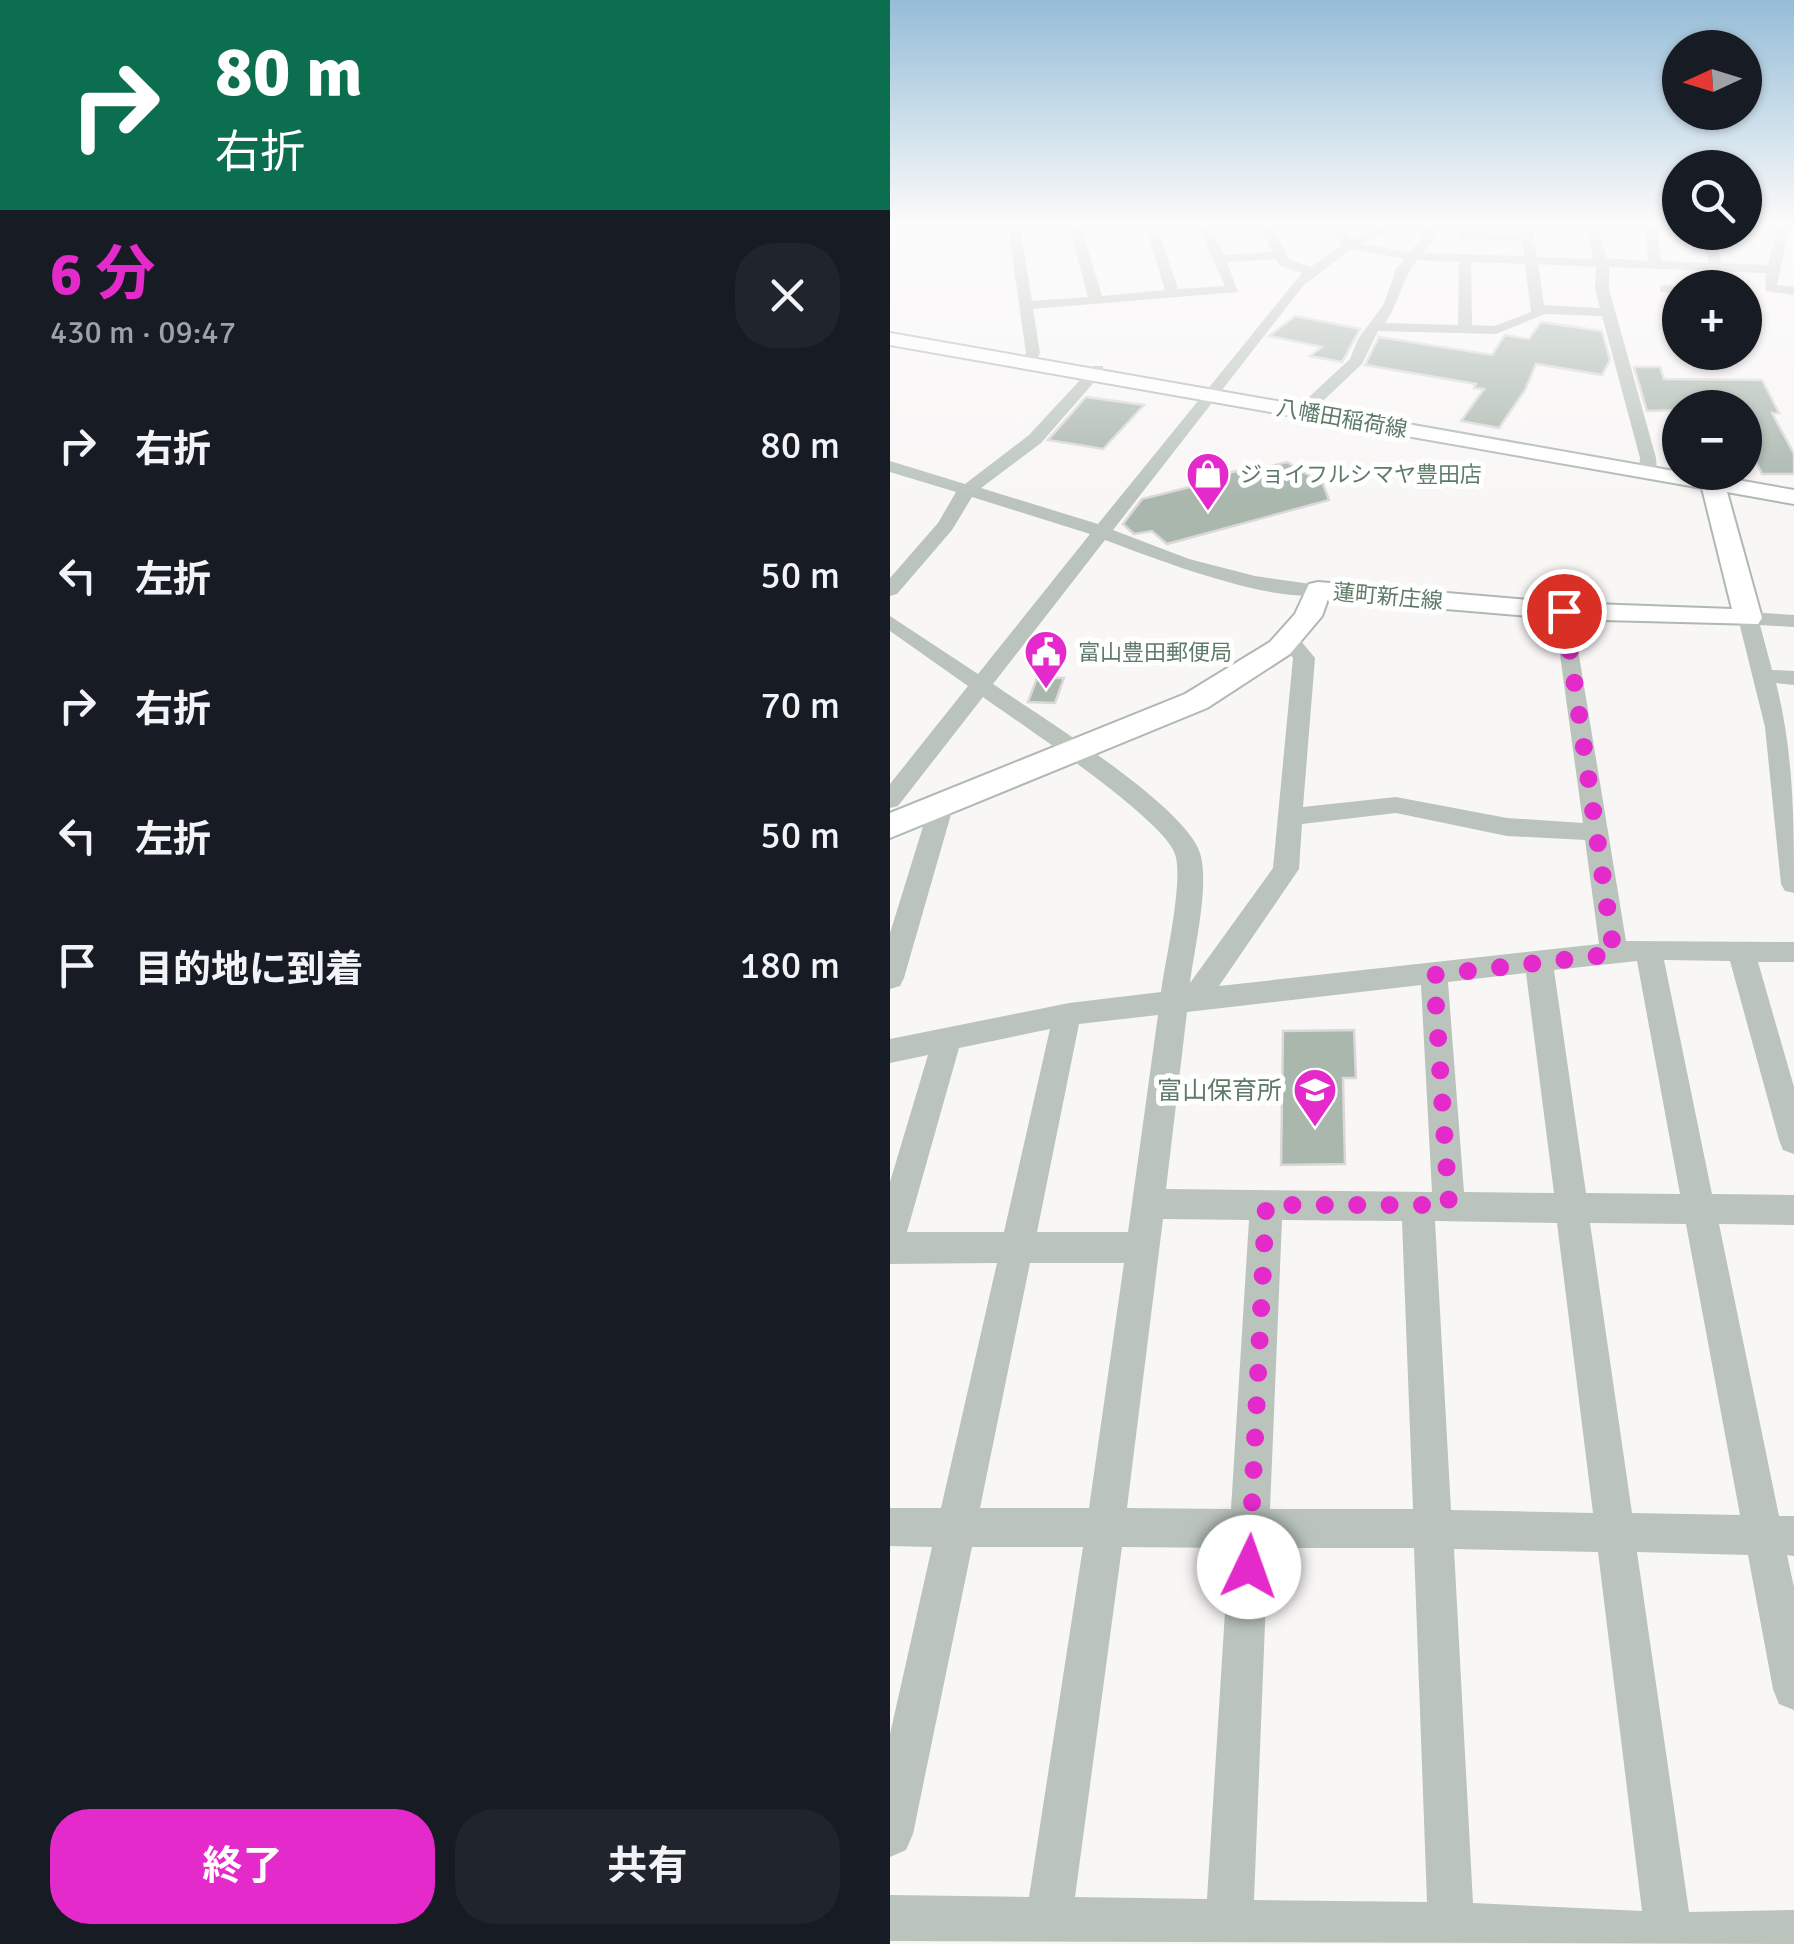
<!DOCTYPE html>
<html lang="ja">
<meta charset="utf-8">
<style>
:root{--surface:#171b24;--page:#20242c;--text:#f1f3f6;--muted:#9ea1a6;--accent:#e52acc}
body{margin:0;font-family:Signika,"Noto Sans JP",sans-serif;background:var(--page);color:var(--text);height:100vh;display:flex;flex-direction:column;font-size:38px;white-space:nowrap}
*{box-sizing:border-box;margin:0}
p{font-size:32px;color:var(--muted)}
.icon{flex:none;width:55px;height:55px;fill:none;stroke:currentColor;stroke-width:2;stroke-linecap:round;stroke-linejoin:round}
.map{position:relative;flex:1;overflow:hidden}
.side{display:flex;flex-direction:column;background:var(--surface);width:890px}
.side>*{flex:none}
.top-card{background:#0b6e4f;color:#fff;overflow:hidden}
.needle{width:65px;rotate:266deg}
.buttons{position:absolute;left:772px;top:30px;display:grid;gap:20px}
.buttons a{display:grid;place-items:center;width:100px;height:100px;border-radius:50%;background:var(--surface);box-shadow:0 2px 8px #0004;font-size:50px}
.pin{position:absolute;display:grid;place-items:center;width:85px;height:85px;color:#fff;margin:-42px;border:5px solid #fff;border-radius:50%;box-shadow:0 2px 10px #0007}
.me{position:absolute;width:110px;margin:-55px;rotate:3deg;stroke-linejoin:round;filter:drop-shadow(0 0 8px #0008)}
.turn{display:flex;align-items:center;gap:35px;height:210px;padding:0 50px;font-size:45px}
.turn .icon{width:130px;height:130px;stroke-width:2.5}
.turn b{display:block;font-size:70px;line-height:85px}
.round{display:grid;place-items:center;flex:none;width:105px;height:105px;border-radius:40px;background:var(--page)}
.headline{display:flex;align-items:center;justify-content:space-between;height:170px;padding:0 50px}
h1{font-size:60px;font-weight:700;line-height:75px;color:var(--accent)}
.cta{display:flex;gap:20px;margin-top:auto;padding:20px 50px}
.cta a{flex:1;height:115px;border-radius:40px;background:var(--accent);color:#fff;font-size:40px;font-weight:700;line-height:115px;text-align:center}
.cta a+a{background:var(--page);color:var(--text)}
ul{padding:0;list-style:none}
li{display:flex;align-items:center;gap:30px;height:130px;padding:0 50px}
li div{flex:1}
li b{display:block;font-size:38px}
li em{font-style:normal}
main{display:flex;flex:1;min-height:0}
.map>svg:first-child{display:block}
</style>
<main>
<section class="side">
<div class="top-card">
<div class="turn"><svg class="icon" aria-label="right" viewBox="0 0 24 24"><path d="M7 20v-9h11M14 6l5 5-5 5"/></svg><div><b>80 m</b>右折</div></div>
</div>
<div class="headline"><div><h1>6 分</h1><p>430 m · 09:47</p></div><a class="round"><svg class="icon" aria-label="close" viewBox="0 0 24 24"><path d="M6 6l12 12M18 6L6 18"/></svg></a></div>
<ul>
<li><svg class="icon" aria-label="right" viewBox="0 0 24 24"><path d="M7 20v-9h11M14 6l5 5-5 5"/></svg><div><b>右折</b></div><em>80 m</em></li>
<li><svg class="icon" aria-label="left" viewBox="0 0 24 24"><path d="M17 20v-9H6M10 6l-5 5 5 5"/></svg><div><b>左折</b></div><em>50 m</em></li>
<li><svg class="icon" aria-label="right" viewBox="0 0 24 24"><path d="M7 20v-9h11M14 6l5 5-5 5"/></svg><div><b>右折</b></div><em>70 m</em></li>
<li><svg class="icon" aria-label="left" viewBox="0 0 24 24"><path d="M17 20v-9H6M10 6l-5 5 5 5"/></svg><div><b>左折</b></div><em>50 m</em></li>
<li><svg class="icon" aria-label="arrive" viewBox="0 0 24 24"><path d="M6 21V4h12l-3 4 3 4H6"/></svg><div><b>目的地に到着</b></div><em>180 m</em></li>
</ul>
<div class="cta"><a>終了</a><a>共有</a></div>
</section>
<div class="map">
<svg width="904" height="1944" viewBox="0 0 904 1944">
<rect width="100%" height="100%" fill="#f9f6f6"/>
<path fill="#a9b7ad" stroke="#dad8d9" stroke-width="2.5" d="M405 316 470 329 452 362 420 356 432 347 379 336Z
M651 322 712 331 720 360 712 375 646 364 635 390 609 428 571 421 594 389 584 388 586 384 475 365 489 337 602 355 615 335 639 339Z
M744 367H770L774 379 872 380 889 413H882L904 454V474H872L855 439V408L757 411Z
M196 397 254 405 213 449 158 440Z
M397 462 433 484 439 500 277 544 262 531 244 534 233 524 252 499 324 481 321 478 346 471 349 474Z
M147 678H174L165 703 138 702Z
M464 1030 466 1078H453L455 1164 391 1165 393 1031Z"/>
<g fill="none" stroke-linecap="round" stroke-linejoin="round">
<defs>
<path id="major" d="M0 333 790 472H835L836 478 904 490V504L837 492 872 618 868 624 674 619 438 599 432 616 400 654 317 708 0 838V813L295 694 380 642 405 614 419 584 428 582 674 603 842 609 812 488 0 345Z"/>
</defs>
<use href="#major" stroke="#aeb9b2" stroke-width="4"/>
<path fill="#bac4bd" fill-rule="evenodd" d="M118 226H130L142 301 198 297 179 226H191L212 296 275 290 255 226H267L288 289 335 286 308 226H320L334 255 382 252 369 226H381L400 260 421 267 452 245 435 226H447L461 239 491 226H506L472 244 520 252 533 236 535 226H547L545 237 533 253 634 256 633 241 574 240 568 236 567 226H579L580 232 632 233 631 226H643L647 257 703 259 696 226H708L716 258 758 261 756 236 760 226H772L768 236 771 261 819 263 814 243 821 232H833L826 243 832 263 878 265 888 226H900L887 285 904 287V295L875 291 876 273 719 267V289L766 458 767 471 758 476 749 471 750 458 712 316 655 314 606 334 488 331 472 364 418 415H406V409L460 359 468 339 494 304 506 269 515 259 461 249 413 286 223 530 299 559 365 576 435 586V594C383 605 266 559 215 540L103 684C149 716 294 804 310 853 320 884 304 950 300 983L383 868 403 658 389 639 392 635H406L425 658 413 807 506 797 617 818 693 823 664 611 674 605 681 607 736 941 904 942V962H868L904 1087V1154L893 1150 889 1140 840 961 774 960 822 1194 904 1195V1225L829 1224 889 1516H904V1556L897 1555 904 1587V1710L889 1704 883 1689 858 1555 747 1552 799 1912 904 1910V1944L0 1941V1895L139 1897 193 1547H82L23 1834 16 1850 0 1857V1734L42 1547 0 1546V1508H51L107 1263 0 1264V1182L38 1055 0 1063V1039L179 1003 271 992C275 962 294 880 285 854 273 818 129 723 93 697L8 806 0 808V784L78 686 0 631V616L88 674 200 534 82 497 62 530 7 594 0 596V578L48 523 66 492 0 472V461L75 484 139 435 203 366H213V372L151 443 91 488 208 524 412 273 390 266 386 259 337 262 348 292 143 309 150 353 143 366 138 368 130 363 136 353ZM527 260 569 262 568 325 495 323C509 303 512 279 527 260ZM581 262 635 264 641 312 604 326 582 325ZM648 264 706 267 705 289 710 308 654 305ZM506 813 617 836 695 840 709 944 329 986 409 869 412 824ZM747 961 790 1194 696 1193 664 970ZM636 973 664 1193 574 1192 558 982ZM531 985 542 1192 276 1189 297 1012ZM268 1015 238 1232H147L189 1024ZM160 1029 114 1232H17L69 1048ZM273 1219 359 1220 341 1509 237 1508ZM392 1220 512 1221 523 1509H380ZM545 1221 667 1223 703 1513 561 1510ZM700 1223 796 1224 850 1515 742 1513ZM140 1263H234L199 1508H90ZM232 1547 339 1548 317 1899 185 1897ZM378 1548H524L537 1902 364 1900ZM564 1549 708 1552 752 1911 583 1903Z
M775 285 796 288H790V293L770 292V286Z
M858 612 904 615V627L870 625 882 670 904 671V685L886 683C904 754 904 821 904 893L895 891 891 884 875 727 848 618Z
M52 796 64 804 14 978 10 986 0 989V933L40 804Z"/>
<use href="#major" fill="#fff" fill-rule="evenodd"/>
</g>
<linearGradient id="sky" x2="0" y2="1"><stop stop-color="#95bdd7"/><stop offset="0.45" stop-color="#fcfbfb"/><stop offset="1" stop-color="#fcfbfb" stop-opacity="0"/></linearGradient>
<rect width="904" height="498" fill="url(#sky)"/>
<g fill="none" stroke-linecap="round" stroke-linejoin="round">
<path stroke="#e52acc" stroke-width="18" stroke-dasharray="0 32.4" d="M359 1567 376 1205H559L544 975 724 954 674 611"/>
</g>
<defs>
<symbol id="shop-pin" viewBox="-11 -11 22 30"><path d="M0 17L-7.5 6A9.5 9.5 0 1 1 7.5 6Z" fill="#e52acc" stroke="#fff"/><path d="M-5-2.5h2.3a2.7 3.5 0 0 1 5.4 0H5L5.5 6h-11ZM-1.5-2.5h3a1.5 2.3 0 0 0-3 0Z" fill="#fff"/></symbol>
<symbol id="civic-pin" viewBox="-11 -11 22 30"><path d="M0 17L-7.5 6A9.5 9.5 0 1 1 7.5 6Z" fill="#e52acc" stroke="#fff"/><path d="M-.6-6.5H3V-4.5H.6V-3L4-1V1h2V6H-6V1h2V-1L-.6-3ZM-1.2 2.5V6h2.4V2.5Z" fill="#fff"/></symbol>
<symbol id="school-pin" viewBox="-11 -11 22 30"><path d="M0 17L-7.5 6A9.5 9.5 0 1 1 7.5 6Z" fill="#e52acc" stroke="#fff"/><path d="M0-5L7-2L0 1L-7-2ZM-4 1L0 2.5L4 1V4Q0 6-4 4Z" fill="#fff"/></symbol>
</defs>
<g fill-rule="evenodd">
<use href="#shop-pin" x="293" y="449" width="50" height="68"/>
<use href="#civic-pin" x="131" y="627" width="50" height="68"/>
<use href="#school-pin" x="400" y="1065" width="50" height="68"/>
</g>
<g text-anchor="middle" stroke-width="10" stroke-linejoin="round" paint-order="stroke">
<g font-size="22" fill="#5e7b68" stroke="#fff">
<text transform="translate(452 418) rotate(10)" y="8">八幡田稲荷線</text>
<text transform="translate(498 596) rotate(5)" y="8">蓮町新庄線</text>
</g>
<g font-size="22" fill="#5e7b68" stroke="#fff" text-anchor="start">
<text x="350" y="482">ジョイフルシマヤ豊田店</text>
<text x="188" y="660">富山豊田郵便局</text>
</g>
<g font-size="25" fill="#5e7b68" stroke="#fff" text-anchor="end">
<text x="392" y="1099">富山保育所</text>
</g>
</g>
</svg>
<div class="buttons">
<a><svg class="needle" viewBox="-14 -14 28 28"><path d="M0-13l5 13h-10z" fill="#e53935"/><path d="M0 13l5-13h-10z" fill="#9ea1a6"/></svg></a>
<a><svg class="icon" aria-label="search" viewBox="0 0 24 24"><circle cx="10" cy="10" r="6"/><path d="M15 15l6 6"/></svg></a>
<a>+</a>
<a>−</a>
</div>
<div class="pin" style="left:674px;top:611px;background:#d93025"><svg class="icon" aria-label="arrive" viewBox="0 0 24 24"><path d="M6 21V4h12l-3 4 3 4H6"/></svg></div>
<svg class="me" style="left:359px;top:1567px" viewBox="-20 -20 40 40"><circle r="19" fill="#fff"/><path d="M0-13L10 11 0 6-10 11z" fill="#e52acc"/></svg>
</div>
</main>
